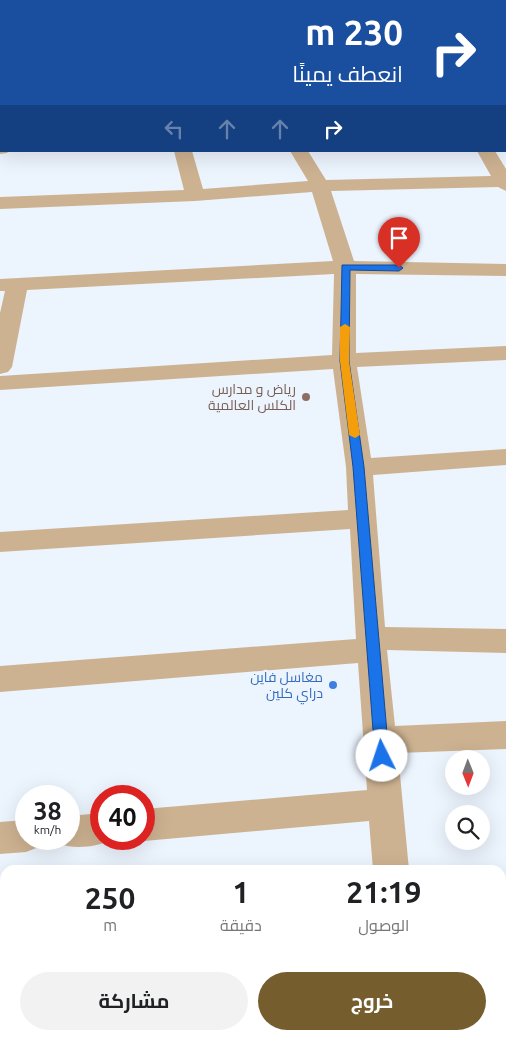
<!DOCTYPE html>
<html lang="ar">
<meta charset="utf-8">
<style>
:root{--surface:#fff;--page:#f2f2f2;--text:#202124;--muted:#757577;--accent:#755d2e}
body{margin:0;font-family:Ubuntu,Cairo,sans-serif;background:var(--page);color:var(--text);direction:rtl;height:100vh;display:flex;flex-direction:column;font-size:19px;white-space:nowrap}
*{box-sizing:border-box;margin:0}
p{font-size:16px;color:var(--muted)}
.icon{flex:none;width:28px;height:28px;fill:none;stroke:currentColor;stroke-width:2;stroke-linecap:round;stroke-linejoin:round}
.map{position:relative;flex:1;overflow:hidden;direction:ltr}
.panel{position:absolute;left:0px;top:865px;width:506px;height:175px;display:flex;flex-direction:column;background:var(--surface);border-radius:15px 15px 0 0;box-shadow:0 5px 20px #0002;direction:rtl}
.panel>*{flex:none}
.guide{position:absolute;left:0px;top:0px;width:506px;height:152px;box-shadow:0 5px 20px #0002;direction:rtl;background:#1a4fa0;color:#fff;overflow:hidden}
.needle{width:32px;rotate:179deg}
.fabs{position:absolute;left:445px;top:750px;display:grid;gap:10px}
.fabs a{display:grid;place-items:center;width:45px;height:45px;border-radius:50%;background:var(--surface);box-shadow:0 5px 20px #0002;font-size:25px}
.speed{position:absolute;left:15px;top:785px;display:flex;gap:10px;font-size:25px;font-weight:700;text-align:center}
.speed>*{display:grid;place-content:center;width:65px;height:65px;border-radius:50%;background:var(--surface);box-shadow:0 5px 20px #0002;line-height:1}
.speed small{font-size:12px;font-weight:400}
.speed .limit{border:8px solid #d22;background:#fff;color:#111}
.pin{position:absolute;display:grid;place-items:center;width:42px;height:42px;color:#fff;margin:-51px -21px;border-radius:50% 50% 50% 0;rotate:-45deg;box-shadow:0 0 5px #0007}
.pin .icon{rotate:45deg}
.me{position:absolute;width:55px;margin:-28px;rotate:356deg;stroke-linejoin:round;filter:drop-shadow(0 0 4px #0008)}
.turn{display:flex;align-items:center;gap:18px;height:105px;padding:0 20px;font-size:22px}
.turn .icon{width:65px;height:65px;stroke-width:2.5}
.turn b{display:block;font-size:35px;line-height:42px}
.lanes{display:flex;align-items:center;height:48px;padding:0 20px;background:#0003;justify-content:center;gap:25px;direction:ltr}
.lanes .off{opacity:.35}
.eta{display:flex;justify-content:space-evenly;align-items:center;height:85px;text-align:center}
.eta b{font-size:30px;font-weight:700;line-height:35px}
.cta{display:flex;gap:10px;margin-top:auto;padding:10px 20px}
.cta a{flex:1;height:58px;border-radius:30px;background:var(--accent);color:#fff;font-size:20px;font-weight:700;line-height:58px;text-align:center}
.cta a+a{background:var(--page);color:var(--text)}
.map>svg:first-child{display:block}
</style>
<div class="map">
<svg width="506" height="1040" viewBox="0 0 506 1040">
<rect width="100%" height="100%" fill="#ecf4fe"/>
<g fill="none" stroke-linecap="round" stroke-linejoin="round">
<path fill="#cdb291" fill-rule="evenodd" d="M5 0H19V1H5Z
M128 0H142V1H128Z
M205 0H219L220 1H206Z
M479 0H493L494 1H480Z
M505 12H506V21H505Z
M505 37H506V47H505Z
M0 61H1V73H0Z
M0 93H1V103H0Z
M505 97H506V107H505Z
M505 129H506V139H505Z
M0 144 1 151H9L7 153 0 154Z
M174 151H192L203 189 308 181 290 151H308L326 180 491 176 477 151H495L506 169V191L498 187 331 191 354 261 506 264V276L356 274V353L506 346V360L357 367 371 458 506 449V465L373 475 385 627 506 629V653L387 650 395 726 506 721V749L398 753 409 870H373L369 821 144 841 139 839H144V809L367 790 358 663 0 692V666L356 639 350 529 0 552V532L348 510 346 467 333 369 0 390V376L332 355 334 274 27 290 12 367 8 372 0 374V313L5 291H0V279L333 261 312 192 195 201 0 209V197L184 190Z
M101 813V839H114L113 840C95 847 75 850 56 843L54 839H69V816Z
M26 820V839H42L39 847 26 852 0 854V822Z
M5 964V1002L0 1003V965Z
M506 987V1027L501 1028V988Z
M93 1035H133V1040H93Z
M389 1035H429V1040H389Z"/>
</g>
<path fill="#1a73e8" stroke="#114b97" d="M342 265H399L403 268 399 271 350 270 349 361 364 467 389 756 387 760 382 762 377 760 375 756 353 467 340 361Z"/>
<path fill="#f59e0b" d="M345 324 350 327 349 361 360 435 355 438 349 435 340 361V327Z"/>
<circle fill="#8d6e63" stroke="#ecf4fe" stroke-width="2" cx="306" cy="397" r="5"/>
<circle fill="#3f7fe0" stroke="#ecf4fe" stroke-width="2" cx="333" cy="685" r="5"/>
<g text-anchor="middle" stroke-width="4.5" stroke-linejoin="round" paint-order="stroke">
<g font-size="14" fill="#785e54" stroke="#ecf4fe" text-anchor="end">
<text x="296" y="394">رياض و مدارس<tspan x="296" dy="16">الكلس العالمية</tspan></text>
</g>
<g font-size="14" fill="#366cbe" stroke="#ecf4fe" text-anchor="end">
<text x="323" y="682">مغاسل فاين<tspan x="323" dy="16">دراي كلين</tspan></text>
</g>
</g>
</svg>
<div class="fabs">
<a><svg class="needle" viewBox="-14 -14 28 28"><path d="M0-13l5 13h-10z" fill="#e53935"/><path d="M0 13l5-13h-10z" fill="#757577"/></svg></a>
<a><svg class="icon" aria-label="search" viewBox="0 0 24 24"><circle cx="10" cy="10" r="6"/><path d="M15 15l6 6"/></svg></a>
</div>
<div class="speed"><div>38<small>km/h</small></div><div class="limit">40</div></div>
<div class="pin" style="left:399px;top:268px;background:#d93025"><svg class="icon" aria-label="arrive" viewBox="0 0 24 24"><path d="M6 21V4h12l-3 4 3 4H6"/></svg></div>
<svg class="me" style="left:382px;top:756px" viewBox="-20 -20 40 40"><circle r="19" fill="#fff"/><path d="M0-13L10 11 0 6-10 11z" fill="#1a73e8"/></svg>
<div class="guide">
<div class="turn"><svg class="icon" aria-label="right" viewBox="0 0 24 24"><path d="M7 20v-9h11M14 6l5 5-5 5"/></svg><div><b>230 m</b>انعطف يمينًا</div></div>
<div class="lanes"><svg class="icon off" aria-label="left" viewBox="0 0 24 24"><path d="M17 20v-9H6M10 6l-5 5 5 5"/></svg><svg class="icon off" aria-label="ahead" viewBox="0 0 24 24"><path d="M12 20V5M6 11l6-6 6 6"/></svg><svg class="icon off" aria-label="ahead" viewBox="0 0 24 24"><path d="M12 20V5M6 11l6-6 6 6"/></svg><svg class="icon" aria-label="right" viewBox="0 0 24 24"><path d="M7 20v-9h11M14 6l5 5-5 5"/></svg></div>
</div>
<section class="panel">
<div class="eta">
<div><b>21:19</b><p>الوصول</p></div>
<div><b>1</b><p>دقيقة</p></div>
<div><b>250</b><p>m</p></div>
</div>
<div class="cta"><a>خروج</a><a>مشاركة</a></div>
</section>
</div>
